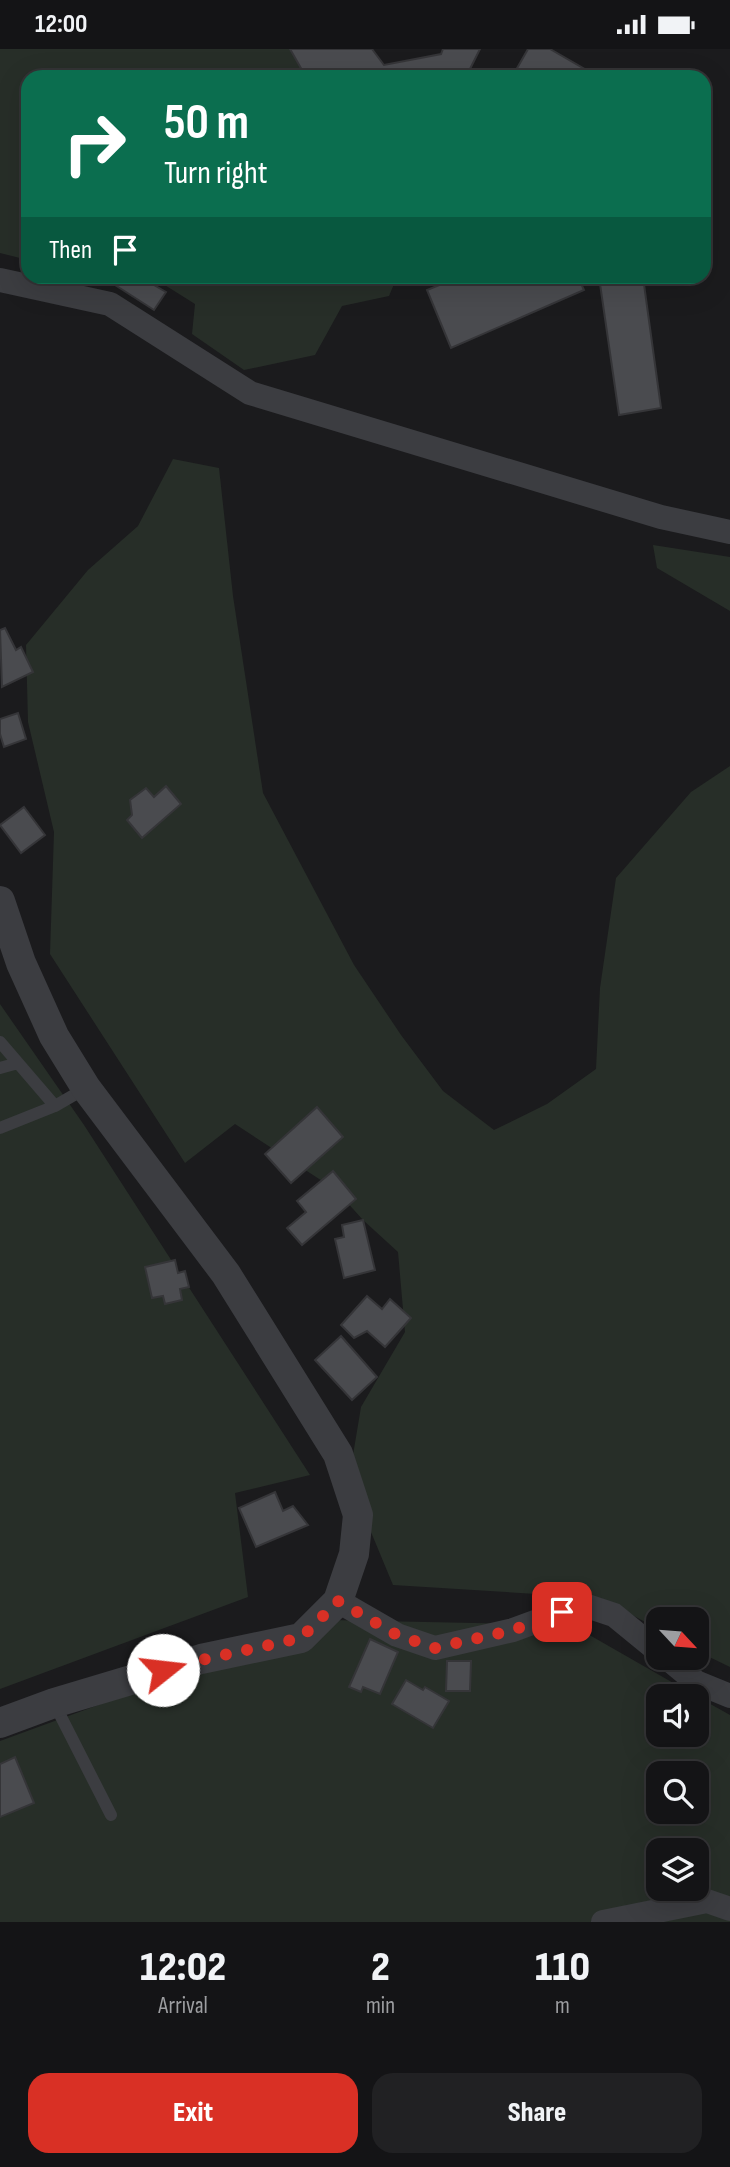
<!DOCTYPE html>
<style>
:root{--surface:#141416;--page:#212123;--text:#f1f3f6;--muted:#9d9ea1;--line:#333335;--accent:#d93025}
body{margin:0;font-family:"Sofia Sans Condensed",sans-serif;background:var(--page);color:var(--text);height:100vh;display:flex;flex-direction:column;font-size:26px;white-space:nowrap}
*{box-sizing:border-box;margin:0}
p{font-size:23px;color:var(--muted)}
.icon{flex:none;width:38px;height:38px;fill:none;stroke:currentColor;stroke-width:2;stroke-linecap:round;stroke-linejoin:round}
.map{position:relative;height:1873px;overflow:hidden}
.details{display:flex;flex-direction:column;background:var(--surface);flex:1}
.details>*{flex:none}
.top-card{position:absolute;left:21px;top:21px;width:690px;height:214px;border-radius:21px;box-shadow:0 7px 28px #0002,0 0 0 2px var(--line);background:#0b6e4f;color:#fff;overflow:hidden}
.needle{width:46px;rotate:116deg}
.tools{position:absolute;left:646px;top:1558px;display:grid;gap:14px}
.tools a{display:grid;place-items:center;width:63px;height:63px;border-radius:14px;background:var(--surface);box-shadow:0 7px 28px #0002,0 0 0 2px var(--line);font-size:35px}
.pin{position:absolute;display:grid;place-items:center;width:60px;height:60px;color:#fff;margin:-30px;border-radius:14px;box-shadow:0 4px 10px #0006}
.me{position:absolute;width:77px;margin:-38px;rotate:74deg;stroke-linejoin:round;filter:drop-shadow(0 0 5px #0008)}
.turn{display:flex;align-items:center;gap:24px;height:147px;padding:0 28px;font-size:32px}
.turn .icon{width:91px;height:91px;stroke-width:2.5}
.turn b{display:block;font-size:49px;line-height:60px}
.then{display:flex;align-items:center;height:66px;padding:0 28px;background:#0003;gap:14px;font-size:26px}
.eta{display:flex;justify-content:space-evenly;align-items:center;height:119px;text-align:center}
.eta b{font-size:42px;font-weight:800;line-height:49px}
.cta{display:flex;gap:14px;margin-top:auto;padding:14px 28px}
.cta a{flex:1;height:80px;border-radius:21px;background:var(--accent);color:#fff;font-size:28px;font-weight:800;line-height:80px;text-align:center}
.cta a+a{background:var(--page);color:var(--text)}
.status{display:flex;justify-content:space-between;align-items:center;height:49px;padding:0 35px;background:var(--surface);direction:ltr}
.status svg{height:19px;fill:currentColor}
.map>svg:first-child{display:block}
</style>
<div class="status"><b>12:00</b><svg viewBox="0 0 49 12"><path d="M0 12V9h3v3zM5 12V6h3v6zM10 12V3h3v9zM15 12V0h3v12zM26 1h20v11H26zM47 4h2v5h-2z"/></svg></div>
<div class="map">
<svg width="730" height="1873" viewBox="0 0 730 1873">
<rect width="100%" height="100%" fill="#1b1b1d"/>
<path fill="#272e28" fill-rule="evenodd" d="M0 0H291L310 28H28V211L0 204Z
M152 228H151H397L389 247 342 257 315 306 244 321 192 285 195 255Z
M173 410 219 419 233 547 263 744 354 916 401 986 443 1042 494 1081 547 1055 596 1020 600 939 616 829 691 743 730 717V1618L697 1602 696 1570H658V1580L601 1549 393 1536 349 1430 361 1358 405 1283 398 1203 363 1171 336 1141 235 1075 185 1114 50 905 54 783 28 673 26 596 88 521 138 477Z
M653 496 730 508V562L657 519Z
M0 955 84 1076 310 1426 235 1444 248 1548 0 1640Z
M330 1571 572 1576 696 1647H658V1685H696V1647L730 1666V1873H0V1692ZM658 1724H696V1762H658ZM658 1801H696V1839H658Z"/>
<path fill="#4a4b4f" stroke="#353538" stroke-width="2" d="M290 0H372L384 16 441 5 443 0H480L466 28H306Z
M528 0H550L588 22 585 28H512Z
M120 228H140L166 243 154 261 115 236Z
M459 228H578L584 241 451 299 427 241Z
M599 228H643L661 359 619 366Z
M5 579 16 601 21 598 33 623 2 638 0 581Z
M18 664 26 690 4 698 0 685V670Z
M166 737 181 755 142 789 127 771 132 766 130 751 146 739 154 748Z
M24 758 45 786 21 804 0 776Z
M317 1058 343 1088 291 1134 265 1105Z
M333 1122 356 1150 302 1196 287 1179 306 1163 297 1152Z
M363 1171 375 1221 344 1229 335 1190 344 1188 342 1176Z
M175 1211 178 1224 185 1222 189 1238 180 1240 182 1251 165 1255 163 1247 152 1249 145 1218Z
M367 1247 382 1260 390 1250 411 1269 385 1298 367 1282 354 1289 341 1276Z
M341 1287 377 1328 352 1351 315 1311Z
M275 1443 283 1462 293 1457 308 1476 256 1498 239 1459Z
M370 1590 398 1603 380 1645 363 1638 361 1643 349 1638Z
M447 1612H471L470 1642H446Z
M406 1631 423 1641 425 1638 449 1652 433 1679 392 1655Z
M15 1708 34 1754 0 1768V1715Z"/>
<g fill="none" stroke-linecap="round" stroke-linejoin="round">
<path stroke="#3c3d41" stroke-width="12" d="M0 993 55 1057 86 1039
M0 1019 18 1014
M0 1079 55 1057
M54 1654 111 1766"/>
<path stroke="#3c3d41" stroke-width="24" d="M0 231 110 255 250 344 661 468 730 483
M338 1552 397 1586 435 1599 513 1581 562 1563 587 1557 614 1566 658 1602
M666 1608 696 1633 730 1647
M603 1873 707 1852 730 1860"/>
<path stroke="#3c3d41" stroke-width="30" d="M0 852 21 914 54 987 86 1039 226 1225 338 1405 358 1466 354 1505 338 1552 301 1589 201 1610 54 1654 0 1674"/>
</g>
<g fill="none" stroke-linecap="round" stroke-linejoin="round">
<path stroke="#d93025" stroke-width="12" stroke-dasharray="0 21.6" d="M163 1621 201 1611 301 1589 338 1552 397 1586 435 1599 513 1581 562 1563"/>
</g>
</svg>
<div class="tools">
<a><svg class="needle" viewBox="-14 -14 28 28"><path d="M0-13l5 13h-10z" fill="#e53935"/><path d="M0 13l5-13h-10z" fill="#9d9ea1"/></svg></a>
<a><svg class="icon" aria-label="sound" viewBox="0 0 24 24"><path d="M4 9h4l5-4v14l-5-4H4zM17 9q2 3 0 6"/></svg></a>
<a><svg class="icon" aria-label="search" viewBox="0 0 24 24"><circle cx="10" cy="10" r="6"/><path d="M15 15l6 6"/></svg></a>
<a><svg class="icon" aria-label="layers" viewBox="0 0 24 24"><path d="M12 4l9 5-9 5-9-5zM3 14l9 5 9-5"/></svg></a>
</div>
<div class="pin" style="left:562px;top:1563px;background:#d93025"><svg class="icon" aria-label="arrive" viewBox="0 0 24 24"><path d="M6 21V4h12l-3 4 3 4H6"/></svg></div>
<svg class="me" style="left:163px;top:1621px" viewBox="-20 -20 40 40"><circle r="19" fill="#fff"/><path d="M0-13L10 11 0 6-10 11z" fill="#d93025"/></svg>
<div class="top-card">
<div class="turn"><svg class="icon" aria-label="right" viewBox="0 0 24 24"><path d="M7 20v-9h11M14 6l5 5-5 5"/></svg><div><b>50 m</b>Turn right</div></div>
<div class="then">Then<svg class="icon" aria-label="arrive" viewBox="0 0 24 24"><path d="M6 21V4h12l-3 4 3 4H6"/></svg></div>
</div>
</div>
<section class="details">
<div class="eta">
<div><b>12:02</b><p>Arrival</p></div>
<div><b>2</b><p>min</p></div>
<div><b>110</b><p>m</p></div>
</div>
<div class="cta"><a>Exit</a><a>Share</a></div>
</section>
